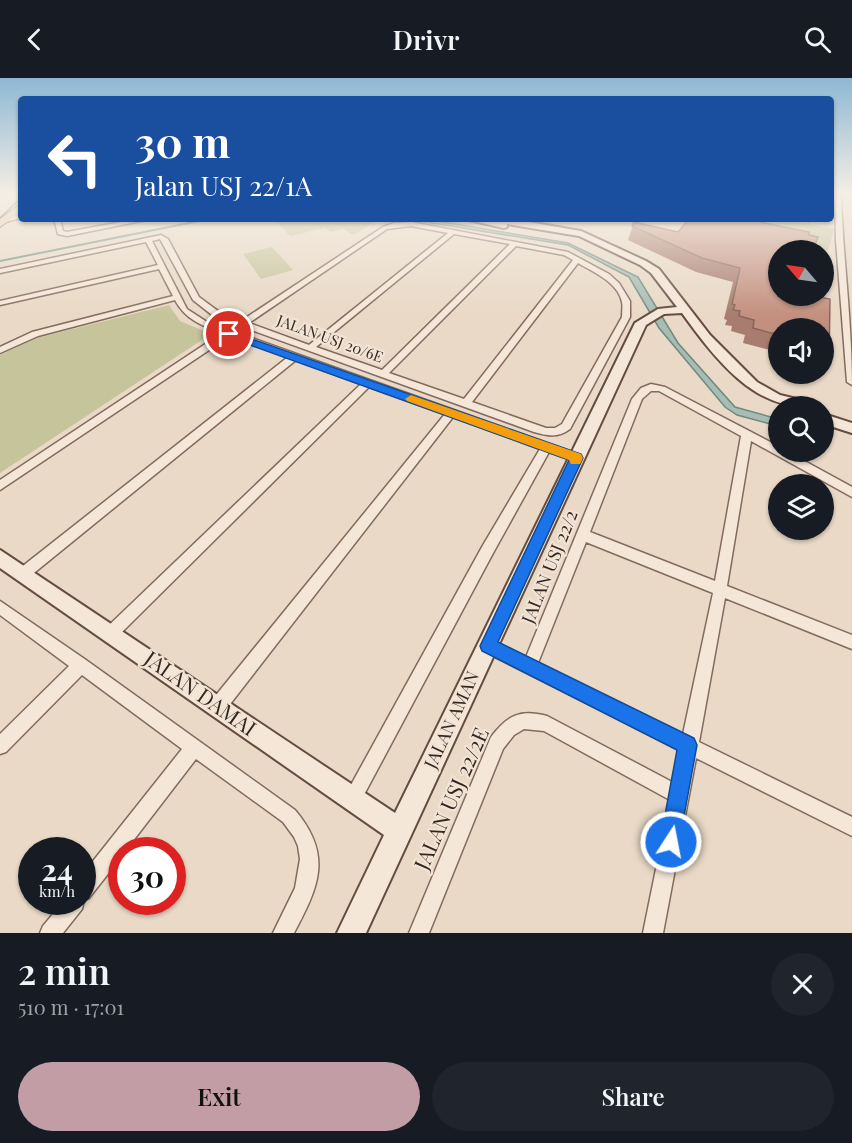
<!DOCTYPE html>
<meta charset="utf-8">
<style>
:root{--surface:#171b24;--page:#20242c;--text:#f1f3f6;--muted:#9ea1a6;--accent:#c39da6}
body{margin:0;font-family:"Playfair Display",serif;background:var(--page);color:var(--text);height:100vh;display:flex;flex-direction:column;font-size:22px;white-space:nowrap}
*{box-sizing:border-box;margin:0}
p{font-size:20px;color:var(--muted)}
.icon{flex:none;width:33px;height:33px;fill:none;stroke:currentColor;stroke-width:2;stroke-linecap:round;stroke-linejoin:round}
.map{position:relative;height:855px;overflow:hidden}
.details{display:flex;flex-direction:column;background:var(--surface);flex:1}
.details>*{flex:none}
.guide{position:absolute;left:18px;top:18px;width:816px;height:126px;border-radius:6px;box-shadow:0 2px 4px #0004;background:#1a4fa0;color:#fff;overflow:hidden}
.needle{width:39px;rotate:299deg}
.controls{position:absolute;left:768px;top:162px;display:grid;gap:12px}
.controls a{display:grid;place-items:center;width:66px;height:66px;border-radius:50%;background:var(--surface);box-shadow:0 2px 4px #0004;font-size:30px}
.speed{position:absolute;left:18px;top:759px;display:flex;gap:12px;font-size:30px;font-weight:700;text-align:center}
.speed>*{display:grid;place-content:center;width:78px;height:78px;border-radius:50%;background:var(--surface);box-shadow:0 2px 4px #0004;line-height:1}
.speed small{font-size:15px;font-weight:400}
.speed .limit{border:9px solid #d22;background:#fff;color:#111}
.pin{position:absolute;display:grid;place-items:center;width:51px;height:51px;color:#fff;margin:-26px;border:3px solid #fff;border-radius:50%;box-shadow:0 2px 6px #0007}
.me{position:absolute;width:66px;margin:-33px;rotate:11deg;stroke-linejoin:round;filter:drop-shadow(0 0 4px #0008)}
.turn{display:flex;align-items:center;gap:21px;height:126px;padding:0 18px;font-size:27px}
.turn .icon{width:78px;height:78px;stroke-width:2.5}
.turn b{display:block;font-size:42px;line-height:51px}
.round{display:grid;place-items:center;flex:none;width:63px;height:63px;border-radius:32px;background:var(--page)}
.headline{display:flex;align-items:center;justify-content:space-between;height:102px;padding:0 18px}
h1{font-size:36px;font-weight:600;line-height:45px}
.action{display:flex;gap:12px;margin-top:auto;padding:12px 18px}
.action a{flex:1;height:69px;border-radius:36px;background:var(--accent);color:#111;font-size:24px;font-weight:600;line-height:69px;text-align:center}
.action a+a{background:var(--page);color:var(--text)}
header{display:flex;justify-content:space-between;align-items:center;height:78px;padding:0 18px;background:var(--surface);font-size:27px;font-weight:600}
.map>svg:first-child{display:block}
</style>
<header><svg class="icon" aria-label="back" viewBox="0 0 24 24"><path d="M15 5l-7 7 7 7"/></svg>Drivr<svg class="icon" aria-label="search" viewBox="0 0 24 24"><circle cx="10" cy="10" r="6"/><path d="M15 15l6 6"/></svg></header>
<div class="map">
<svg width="852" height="855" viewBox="0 0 852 855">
<rect width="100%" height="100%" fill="#e9d9c6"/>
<path fill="#c6c49b" d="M274 141H380L353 157 343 151 330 154 325 150 290 158Z
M676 141H781L834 151 828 173Z
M272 169 293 192 261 201 243 176Z
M169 227 180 243 211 256 0 395V277L37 260Z"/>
<path fill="#a7bdb3" stroke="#6f8a7f" stroke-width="1.5" d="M407 141H425L568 165 638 199 678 265 735 329 778 341V348L737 337 725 329 659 250 629 199 568 167Z"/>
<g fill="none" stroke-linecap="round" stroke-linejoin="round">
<path stroke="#6f8a7f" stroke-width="2" d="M0 183 209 141"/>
<defs>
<path id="street" d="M835 117H841C843 181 852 243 852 307L847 304 836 163Z
M21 136V140L5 144 2 142Z
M54 141H60L63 153 67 154 138 141H151L67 158 58 156Z
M411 144 568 174 609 196 619 205 630 223V239L570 351C558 360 548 358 534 354L243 249 235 254 581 377 583 380 577 384 549 374 492 477 358 728 352 731 346 728 343 722 346 716 482 469 540 371 453 339 224 634 218 636 212 634 210 628 212 622 445 336 369 309 116 560 111 562 106 560 104 555 106 550 361 306 296 282 29 499 24 501 19 499 17 495 19 491 288 279 230 258 0 412V402L222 255C202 248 185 241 175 222L38 258 0 275V269L32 254 173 218 159 191 0 227V223L158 187 146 164 0 195V191L161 157 168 161 199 219 218 233 241 243 383 149 394 145ZM411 148 448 155 309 267 249 245 387 151ZM454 156 510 166 382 292 316 269ZM160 161 193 222 212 237 235 246 227 252 207 244 187 231 152 163ZM516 168 564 177 573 182 464 321 389 295ZM578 185C593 194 618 204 622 224 623 228 622 234 622 239L562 346 555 350H546L472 324Z
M651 306 665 309 778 368V374H788L852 409V419L751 363 727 508 852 557V571L725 520 699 664 852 739V758L696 680 663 855H643L670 722 544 653 524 651 514 657 503 671 429 855H409L491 659C508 637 520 631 547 638L674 705 680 672 483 573 481 568 483 563 488 561 526 579 632 321 641 310ZM651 313H659L741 358 715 503 590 454 642 321ZM586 464 713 515 683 656 538 585Z
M0 523 86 582 295 732C333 777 319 808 294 855H273L295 810 300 781 298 768 294 759 283 744 196 681 126 772H122V778L89 820 84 822 82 831 63 855H40L43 848 63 824H82V797L182 671 82 597 6 674 0 676V656L69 588 0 537Z"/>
<path id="secondary" d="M464 141H511L581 153 646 183 659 191 710 257 757 304 780 317 813 325 815 328C755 335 714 279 682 235L664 236 646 247 366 855H337L384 757 0 490V472L395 735 635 245 658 231 677 229 651 195 640 187 579 158 507 146V149L504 150Z
M824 336 852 345V355L824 346Z"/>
<path id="primary" d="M21 126V134L0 149V141Z"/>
</defs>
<use href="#street" stroke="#826b5e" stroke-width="3"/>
<use href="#secondary" stroke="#644c41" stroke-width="4"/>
<use href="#primary" stroke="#513b31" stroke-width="2"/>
<use href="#street" fill="#f5e7d8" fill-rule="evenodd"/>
<use href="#secondary" fill="#f5e7d8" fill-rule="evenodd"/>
<use href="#primary" fill="#e8c6a2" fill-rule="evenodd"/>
<path stroke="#342620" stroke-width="1.5" d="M0 140 21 120"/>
</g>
<path fill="#a87c6e" d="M689 141H745L809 154V157L818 159 813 172H778V218H815L830 221 829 286 824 292V250H778V290L772 289 774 273 743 265 745 257 731 253 732 248 725 247 727 242 724 241 733 204 696 194 628 162 634 144 678 154Z
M789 141H812L810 145Z
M797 296H821L817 301Z"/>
<path fill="#c39080" stroke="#88655a" stroke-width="1.5" d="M689 141H745L809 154V157L818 159 813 172H778V218H815L830 221 829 286 824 284V250H778V257L753 250 754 242 739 238 740 233 733 232 735 227 732 226 740 190 702 180 632 148 634 144 678 154Z"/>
<linearGradient id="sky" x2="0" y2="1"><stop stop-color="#8eb8d3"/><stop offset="0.49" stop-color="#f5eee5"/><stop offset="1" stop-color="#f5eee5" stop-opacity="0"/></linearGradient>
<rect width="852" height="237" fill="url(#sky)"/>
<path fill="#1a73e8" stroke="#114b97" stroke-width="1.5" d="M229 253 581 376 583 380 498 564 694 660 697 667 678 771 671 774 663 771 660 764 677 672 482 573 480 568 569 382 225 258V254Z"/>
<path fill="#f59e0b" d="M411 317 581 376 583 380 580 386H571L569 382 407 323 405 321Z"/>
<g text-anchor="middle" stroke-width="4.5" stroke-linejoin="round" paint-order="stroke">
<g font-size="15" fill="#342620" stroke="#f1e4d5">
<text transform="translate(330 261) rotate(20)" y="5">JALAN USJ 20/6E</text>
</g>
<g font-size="18" fill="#342620" stroke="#f1e4d5">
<text transform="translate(550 489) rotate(-68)" y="6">JALAN USJ 22/2</text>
<text transform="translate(452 642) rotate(-65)" y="6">JALAN AMAN</text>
</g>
<g font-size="21" fill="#342620" stroke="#f1e4d5">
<text transform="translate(200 616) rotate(35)" y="7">JALAN DAMAI</text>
<text transform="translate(452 721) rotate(-66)" y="7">JALAN USJ 22/2E</text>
</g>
</g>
</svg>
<div class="controls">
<a><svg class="needle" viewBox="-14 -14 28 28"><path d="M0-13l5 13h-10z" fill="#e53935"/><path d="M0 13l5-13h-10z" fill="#9ea1a6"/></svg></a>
<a><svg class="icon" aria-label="sound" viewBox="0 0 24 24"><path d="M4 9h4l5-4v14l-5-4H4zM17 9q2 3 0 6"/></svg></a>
<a><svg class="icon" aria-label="search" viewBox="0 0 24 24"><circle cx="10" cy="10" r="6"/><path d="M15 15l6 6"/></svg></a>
<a><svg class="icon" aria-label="layers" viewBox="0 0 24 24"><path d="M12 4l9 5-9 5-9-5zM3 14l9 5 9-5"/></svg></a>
</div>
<div class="speed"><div>24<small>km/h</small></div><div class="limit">30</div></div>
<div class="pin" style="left:229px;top:256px;background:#d93025"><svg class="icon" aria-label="arrive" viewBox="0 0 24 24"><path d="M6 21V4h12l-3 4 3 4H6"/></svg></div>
<svg class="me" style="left:671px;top:764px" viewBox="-20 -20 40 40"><circle r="17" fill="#1a73e8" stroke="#fff" stroke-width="3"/><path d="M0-11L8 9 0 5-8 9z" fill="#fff"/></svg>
<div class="guide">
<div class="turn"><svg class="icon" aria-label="left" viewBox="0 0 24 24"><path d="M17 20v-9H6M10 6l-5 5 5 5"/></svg><div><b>30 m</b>Jalan USJ 22/1A</div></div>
</div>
</div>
<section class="details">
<div class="headline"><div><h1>2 min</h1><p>510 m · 17:01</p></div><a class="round"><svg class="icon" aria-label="close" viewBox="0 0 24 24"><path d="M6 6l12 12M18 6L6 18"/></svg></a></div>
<div class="action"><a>Exit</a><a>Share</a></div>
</section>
